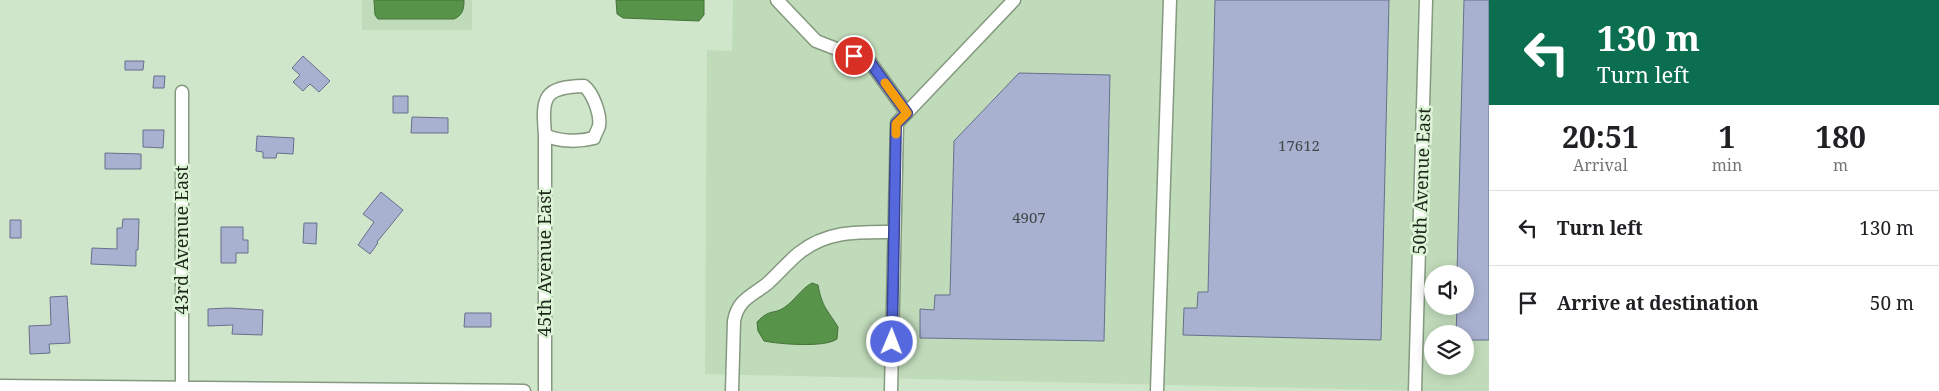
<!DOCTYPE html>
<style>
:root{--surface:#fff;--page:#f2f2f2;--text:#202124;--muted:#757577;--line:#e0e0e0}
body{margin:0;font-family:"Noto Serif",serif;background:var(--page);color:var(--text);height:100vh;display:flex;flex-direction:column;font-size:19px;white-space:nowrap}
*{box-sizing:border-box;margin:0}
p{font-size:16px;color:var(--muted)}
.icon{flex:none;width:28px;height:28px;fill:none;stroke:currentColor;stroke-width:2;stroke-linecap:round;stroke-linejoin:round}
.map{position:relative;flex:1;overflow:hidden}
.details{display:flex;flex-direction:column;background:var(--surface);width:450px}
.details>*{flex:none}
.hud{background:#0b6e4f;color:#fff;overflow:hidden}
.fabs{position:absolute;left:1424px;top:265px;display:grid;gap:10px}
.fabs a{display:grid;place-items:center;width:50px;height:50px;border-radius:50%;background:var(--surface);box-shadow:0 2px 12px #0003;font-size:25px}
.pin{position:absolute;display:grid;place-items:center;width:42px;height:42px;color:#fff;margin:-21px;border:2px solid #fff;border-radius:50%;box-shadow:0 1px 5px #0007}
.me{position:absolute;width:55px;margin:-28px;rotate:1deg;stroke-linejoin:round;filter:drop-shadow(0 0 4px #0008)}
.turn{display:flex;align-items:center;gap:18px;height:105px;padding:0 25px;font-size:22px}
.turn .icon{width:65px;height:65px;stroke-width:2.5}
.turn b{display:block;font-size:35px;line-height:42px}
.eta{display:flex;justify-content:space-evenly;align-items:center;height:85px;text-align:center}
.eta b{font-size:30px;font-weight:700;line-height:35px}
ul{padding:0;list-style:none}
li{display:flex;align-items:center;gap:15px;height:75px;padding:0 25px;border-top:1px solid var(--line)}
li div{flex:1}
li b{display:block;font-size:19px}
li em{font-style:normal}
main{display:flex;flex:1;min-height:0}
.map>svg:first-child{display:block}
</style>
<main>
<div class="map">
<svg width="1489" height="391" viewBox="0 0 1489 391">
<rect width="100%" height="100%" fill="#cfe6ca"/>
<path fill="#c0dbba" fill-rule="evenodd" d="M362 0H472V30H362Z
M733 0H1489V391H1425L705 374 707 50 732 51ZM1432 274H1465V306H1432ZM1432 334H1465V366H1432Z"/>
<path fill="#579348" stroke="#46723b" d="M374 0H464C464 9 463 15 454 19H378L375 15Z
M616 0H704V15L699 21 623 18 617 14Z
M812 283 818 285C822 307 827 309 838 327L837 339C825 348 778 344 764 341L758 331 757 322C770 308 774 315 785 307 795 300 801 289 812 283Z"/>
<path fill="#a8b1d0" stroke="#676f8b" d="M1215 0H1389L1381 340 1183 335 1184 308H1197L1198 292H1208Z
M1464 0H1489V340H1465V334H1456L1457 306H1465V274H1457Z
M303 56 330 81 319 92 310 84 303 91 293 82 300 75 292 68Z
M125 61H144L143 70H125Z
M1019 73 1110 75 1104 341 920 338V309L934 310 935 295H950L954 141Z
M154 76H165L164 88H153Z
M393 96H408V113H393Z
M412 117 448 118V133H411Z
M143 130H164L163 148 143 147Z
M257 136 294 138 293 154 277 153 276 158H263V152L256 151Z
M105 153 141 154V169H105Z
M381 192 403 210 377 242 378 243 370 254 358 245 374 222 363 214Z
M123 219H139L138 250H136V266L91 264 92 248 117 249V228H122Z
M10 220H21V238H10Z
M304 223H317L316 244 303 243Z
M221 227H243V240H248V253H236V263H221Z
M67 296 70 343 49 344 50 353 30 354 29 326 51 325 50 297Z
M229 308 263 310 262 335 232 334 233 325 208 326V309Z
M465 313H491V327H464Z"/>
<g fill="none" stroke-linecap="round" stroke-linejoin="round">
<defs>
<path id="minor" d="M777 0 816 41 870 62 907 113
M182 92V388
M0 386 524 391
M545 391V135C542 97 543 87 584 86 593 93 601 115 599 126 598 130 595 134 594 138 579 142 560 142 545 135
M732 391 734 321C738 299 752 296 768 283 779 273 788 262 799 253 828 230 860 232 894 232
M891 391 897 123 1014 0
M1157 391 1170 0
M1415 391 1426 0"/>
</defs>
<use href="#minor" stroke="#84997f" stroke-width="15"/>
<use href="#minor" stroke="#fff" stroke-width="12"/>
</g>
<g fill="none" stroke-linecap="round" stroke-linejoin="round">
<defs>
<path id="route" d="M854 56 870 62 907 113 896 124 892 342"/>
</defs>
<use href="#route" stroke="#374490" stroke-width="12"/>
<use href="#route" stroke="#5568de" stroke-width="9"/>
<path stroke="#f59e0b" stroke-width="9" d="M885 83 907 113 896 124V134"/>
</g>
<g text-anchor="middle" stroke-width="5" stroke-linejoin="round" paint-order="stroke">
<g font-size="15" fill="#404949">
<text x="1299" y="151">17612</text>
<text x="1029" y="223">4907</text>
</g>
<g font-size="18" fill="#1e261c" stroke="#ddf4d7">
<text transform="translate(1422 181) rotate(-88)" y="6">50th Avenue East</text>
<text transform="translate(182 240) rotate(-90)" y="6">43rd Avenue East</text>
<text transform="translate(545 263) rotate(-90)" y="6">45th Avenue East</text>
</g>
</g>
</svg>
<div class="fabs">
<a><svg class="icon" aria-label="sound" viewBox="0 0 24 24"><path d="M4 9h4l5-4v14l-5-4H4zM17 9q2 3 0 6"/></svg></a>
<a><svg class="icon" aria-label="layers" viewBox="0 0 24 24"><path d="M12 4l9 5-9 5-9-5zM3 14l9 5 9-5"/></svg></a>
</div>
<div class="pin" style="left:854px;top:56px;background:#d93025"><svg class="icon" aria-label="arrive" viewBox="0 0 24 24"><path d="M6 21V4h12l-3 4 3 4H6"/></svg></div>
<svg class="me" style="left:892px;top:342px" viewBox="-20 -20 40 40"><circle r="17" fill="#5568de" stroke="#fff" stroke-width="3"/><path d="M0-11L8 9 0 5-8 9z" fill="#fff"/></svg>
</div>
<section class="details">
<div class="hud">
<div class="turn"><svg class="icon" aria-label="left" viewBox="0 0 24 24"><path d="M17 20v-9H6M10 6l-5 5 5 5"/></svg><div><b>130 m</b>Turn left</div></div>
</div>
<div class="eta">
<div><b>20:51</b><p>Arrival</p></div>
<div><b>1</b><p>min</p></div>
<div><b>180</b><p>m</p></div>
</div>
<ul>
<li><svg class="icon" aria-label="left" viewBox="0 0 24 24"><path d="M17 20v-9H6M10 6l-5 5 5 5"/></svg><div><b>Turn left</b></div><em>130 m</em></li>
<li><svg class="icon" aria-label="arrive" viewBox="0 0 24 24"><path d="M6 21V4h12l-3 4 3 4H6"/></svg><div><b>Arrive at destination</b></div><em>50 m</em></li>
</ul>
</section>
</main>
